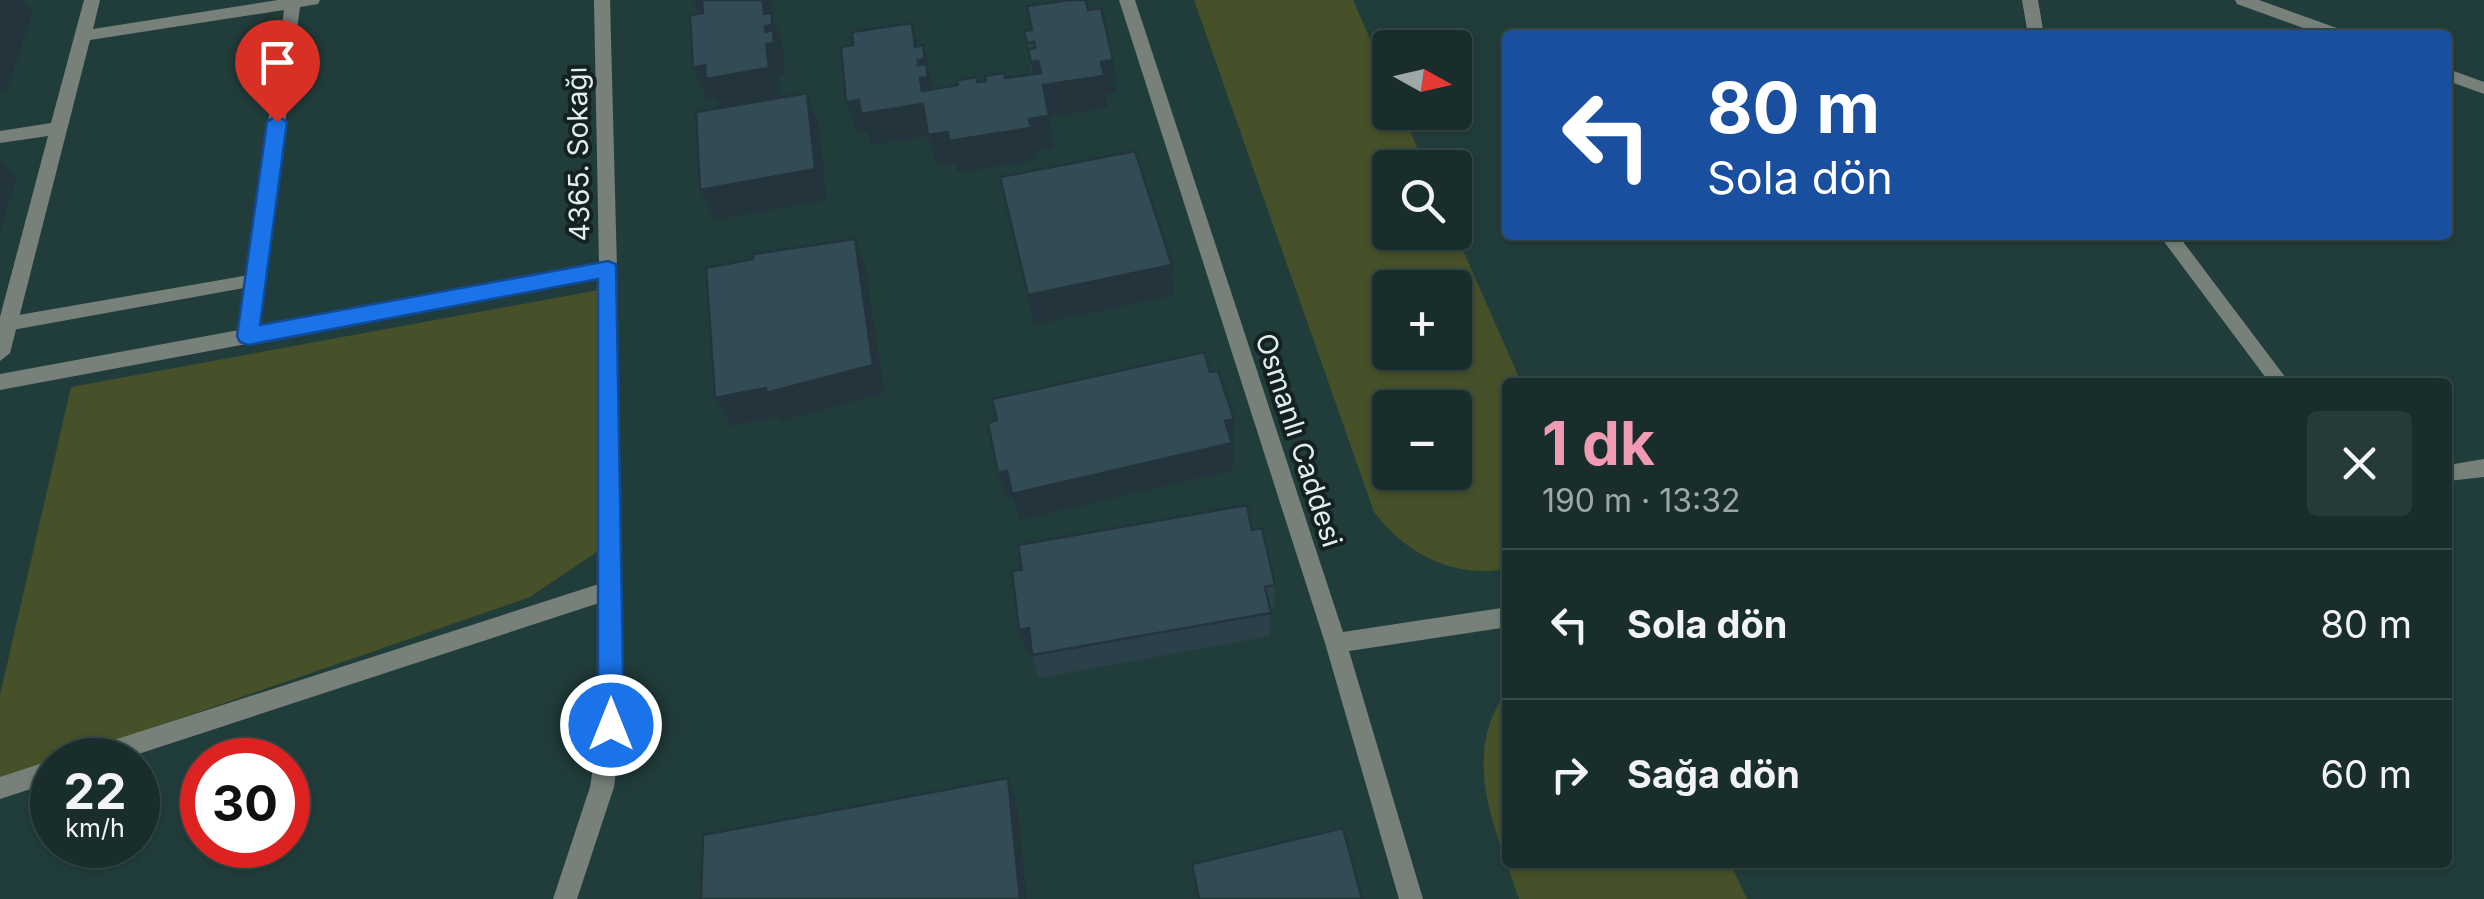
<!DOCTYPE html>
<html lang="tr">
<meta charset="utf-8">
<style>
:root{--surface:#192e2c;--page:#263a38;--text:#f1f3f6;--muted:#9fa8a9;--line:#374a48;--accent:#f19ab3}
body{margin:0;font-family:Inter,sans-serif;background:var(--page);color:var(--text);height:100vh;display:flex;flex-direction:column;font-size:38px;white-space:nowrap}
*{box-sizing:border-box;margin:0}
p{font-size:32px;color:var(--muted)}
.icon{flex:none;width:55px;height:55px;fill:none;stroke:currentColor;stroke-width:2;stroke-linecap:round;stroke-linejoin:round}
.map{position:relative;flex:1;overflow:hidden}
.details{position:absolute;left:1502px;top:378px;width:950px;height:490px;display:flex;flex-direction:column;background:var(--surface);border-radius:10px;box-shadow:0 2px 8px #0004,0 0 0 2px var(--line)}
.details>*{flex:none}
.guide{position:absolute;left:1502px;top:30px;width:950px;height:210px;border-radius:10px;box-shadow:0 2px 8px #0004,0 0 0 2px var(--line);background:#1a4fa0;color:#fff;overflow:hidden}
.needle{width:65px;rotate:98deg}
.fabs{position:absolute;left:1372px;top:30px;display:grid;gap:20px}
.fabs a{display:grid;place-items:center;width:100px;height:100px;border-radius:10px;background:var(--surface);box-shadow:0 2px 8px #0004,0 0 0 2px var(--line);font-size:50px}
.speed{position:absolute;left:30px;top:738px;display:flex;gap:20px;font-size:50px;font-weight:700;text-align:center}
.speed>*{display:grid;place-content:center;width:130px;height:130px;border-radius:50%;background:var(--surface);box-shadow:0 2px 8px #0004,0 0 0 2px var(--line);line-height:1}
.speed small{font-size:25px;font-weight:400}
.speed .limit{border:15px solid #d22;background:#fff;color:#111}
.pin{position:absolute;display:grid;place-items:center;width:85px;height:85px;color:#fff;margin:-102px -42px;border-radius:50% 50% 50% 0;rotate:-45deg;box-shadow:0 0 10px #0007}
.pin .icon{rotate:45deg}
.me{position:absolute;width:110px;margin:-55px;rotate:0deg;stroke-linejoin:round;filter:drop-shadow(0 0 8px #0008)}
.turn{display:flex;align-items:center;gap:35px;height:210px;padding:0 40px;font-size:45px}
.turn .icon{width:130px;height:130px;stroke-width:2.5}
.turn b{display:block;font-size:70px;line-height:85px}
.round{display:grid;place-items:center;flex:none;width:105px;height:105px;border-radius:10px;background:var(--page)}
.head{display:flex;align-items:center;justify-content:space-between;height:170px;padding:0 40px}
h1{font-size:60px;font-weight:700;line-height:75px;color:var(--accent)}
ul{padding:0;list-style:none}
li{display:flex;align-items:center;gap:30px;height:150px;padding:0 40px;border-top:2px solid var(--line)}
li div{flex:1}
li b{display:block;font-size:38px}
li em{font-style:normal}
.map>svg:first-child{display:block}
</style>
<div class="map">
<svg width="2484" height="899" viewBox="0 0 2484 899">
<rect width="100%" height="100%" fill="#213d3b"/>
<path fill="#465029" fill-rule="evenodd" d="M1194 0H1353L1390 85V112L1402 113 1426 167 1390 168V232H1455L1521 382H1508L1507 569C1453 578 1407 555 1374 512ZM1390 288H1455V352H1390ZM1390 408H1455V472H1390Z
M615 287 622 535 530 597 0 781V695L71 387Z
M1507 690 1508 862 1730 863 1747 899H1519C1496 829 1459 758 1507 690Z"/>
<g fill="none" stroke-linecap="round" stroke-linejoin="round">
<path fill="#77817a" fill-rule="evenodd" d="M255 274 263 280 255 286 7 331 0 326 1 319 7 317Z"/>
<path fill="#77817a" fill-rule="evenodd" d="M84 0H100L93 29 278 0H320L318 4 300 7 259 326 599 264 594 0H610L617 269 622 725 614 787 577 899H553L590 787 600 725 599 603 120 760H75L78 752 86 749 599 584V278L0 390V374L239 330 284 10 90 40 10 353 0 361V317L48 136 0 143V131L51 123Z
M1119 0H1135L1343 632 1508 607V627L1349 651 1423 899H1399L1325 643Z
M2022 0H2038L2044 35H2028Z
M2235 0H2259L2345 31 2347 35H2323L2237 4Z
M2448 69 2484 82V94L2448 81Z
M2159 235H2178L2289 382H2269Z
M2484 459V477L2448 481V465Z
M52 760V782L0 799V777Z"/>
</g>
<path fill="#2c4049" d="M1027 6 1088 10 1113 60 1117 92 1106 94 1108 108 1050 117 1054 148 1035 151 1037 160 957 173 955 163 936 166 928 136 871 145 867 132 857 133 853 45 912 23 918 46 931 78 933 89 1032 74 1024 31 1031 30Z
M1275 585 1274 609H1270V636L1039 678 1031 652 1027 653 1019 630Z"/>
<path fill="#24343c" d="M0 0H21L33 12 7 90 0 91Z
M693 0H706L703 23Z
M763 0H779L772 2 773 17 783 45 784 57 783 58 786 75 779 76 781 100 720 111 715 98 707 100 693 68 765 32Z
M912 23 921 59 923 45 931 78 933 91H922Z
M1113 60 1117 92 1106 94 1108 108 1050 117 1054 148 1035 151 1037 160 957 173 955 163 936 166 928 136 871 145 867 132 857 133 846 102 859 100 923 104 1029 119 1043 85 1101 62Z
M1038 61 1044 93 1036 94 1031 62Z
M807 93 819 125 827 200 715 220 700 190Z
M0 161 17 177 0 232Z
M855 239 866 269 884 393 781 421 778 416 731 426 715 398Z
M1172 265 1174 295 1034 325 1028 295Z
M1234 419 1233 470 1020 520 1013 497 1006 499 998 473Z
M1029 628 1036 651 1027 653 1019 630Z
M1008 778 1016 797 1027 899H1020Z"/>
<path fill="#334b55" stroke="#24343c" stroke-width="2.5" d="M702 0H763L764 14 772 13V25L765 26V32L773 30 774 43 766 44 769 68 706 79 705 65 693 68 690 15 703 13Z
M1069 0H1086L1088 10 1101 8 1113 60 1101 62 1104 76 1043 85 1049 116 1029 119 1031 128 949 141 948 132 928 135 923 104 861 114 859 100 846 102 841 47 853 45 852 32 912 23 915 47 923 45 925 59 918 60V65L926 64 928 77 920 78 922 91 958 85 957 80 977 77V82L986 81 985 76 1004 73 1005 78 1041 73 1038 61 1031 62 1028 49 1035 48 1034 42 1027 43 1024 31 1032 30 1027 6Z
M807 93 815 169 700 190 696 112Z
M1135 151 1172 265 1028 295 1000 177Z
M855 239 873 365 766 393V388L715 398 706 268 753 259V254Z
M1204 352 1210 372 1218 371 1234 419 1225 421 1232 443 1012 494 1007 471 998 473 988 423 997 420 992 399Z
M1247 505 1252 530 1262 528 1275 585 1265 587 1271 613 1032 655 1029 628 1019 630 1012 571 1022 570 1018 545Z
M1008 778 1020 899H701L703 835Z
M1343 828 1362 899H1199L1192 864Z"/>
<path fill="#1a73e8" stroke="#114b97" stroke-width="2.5" d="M277 115 287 122 260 325 608 261 616 264 624 725 620 734 611 737 602 734 598 725V279L248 345 240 342 237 336 267 122Z"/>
<g text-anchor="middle" stroke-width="8" stroke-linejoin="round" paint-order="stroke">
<g font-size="28" fill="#dfefed" stroke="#152120">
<text transform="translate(578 154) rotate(-91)" y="10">4365. Sokağı</text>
<text transform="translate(1299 440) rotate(72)" y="10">Osmanlı Caddesi</text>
</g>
</g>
</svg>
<div class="fabs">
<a><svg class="needle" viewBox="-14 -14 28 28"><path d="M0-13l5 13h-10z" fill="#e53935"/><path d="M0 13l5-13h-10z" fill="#9fa8a9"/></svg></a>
<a><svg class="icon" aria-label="search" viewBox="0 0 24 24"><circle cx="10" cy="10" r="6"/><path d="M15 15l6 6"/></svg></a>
<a>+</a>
<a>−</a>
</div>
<div class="speed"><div>22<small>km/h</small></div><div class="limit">30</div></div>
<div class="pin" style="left:277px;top:122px;background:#d93025"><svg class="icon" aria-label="arrive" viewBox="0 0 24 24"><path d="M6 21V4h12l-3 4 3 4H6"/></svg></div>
<svg class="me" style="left:611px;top:725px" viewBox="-20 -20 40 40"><circle r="17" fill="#1a73e8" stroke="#fff" stroke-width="3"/><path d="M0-11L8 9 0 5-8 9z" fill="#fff"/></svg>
<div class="guide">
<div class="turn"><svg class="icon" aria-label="left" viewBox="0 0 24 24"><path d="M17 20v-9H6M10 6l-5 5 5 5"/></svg><div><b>80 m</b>Sola dön</div></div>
</div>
<section class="details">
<div class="head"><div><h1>1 dk</h1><p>190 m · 13:32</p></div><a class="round"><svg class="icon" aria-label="close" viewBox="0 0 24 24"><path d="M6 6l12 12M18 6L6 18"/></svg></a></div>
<ul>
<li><svg class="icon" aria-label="left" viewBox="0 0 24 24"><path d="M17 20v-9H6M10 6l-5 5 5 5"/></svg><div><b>Sola dön</b></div><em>80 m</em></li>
<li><svg class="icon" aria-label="right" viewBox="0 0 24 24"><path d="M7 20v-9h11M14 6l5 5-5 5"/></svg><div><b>Sağa dön</b></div><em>60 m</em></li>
</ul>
</section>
</div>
